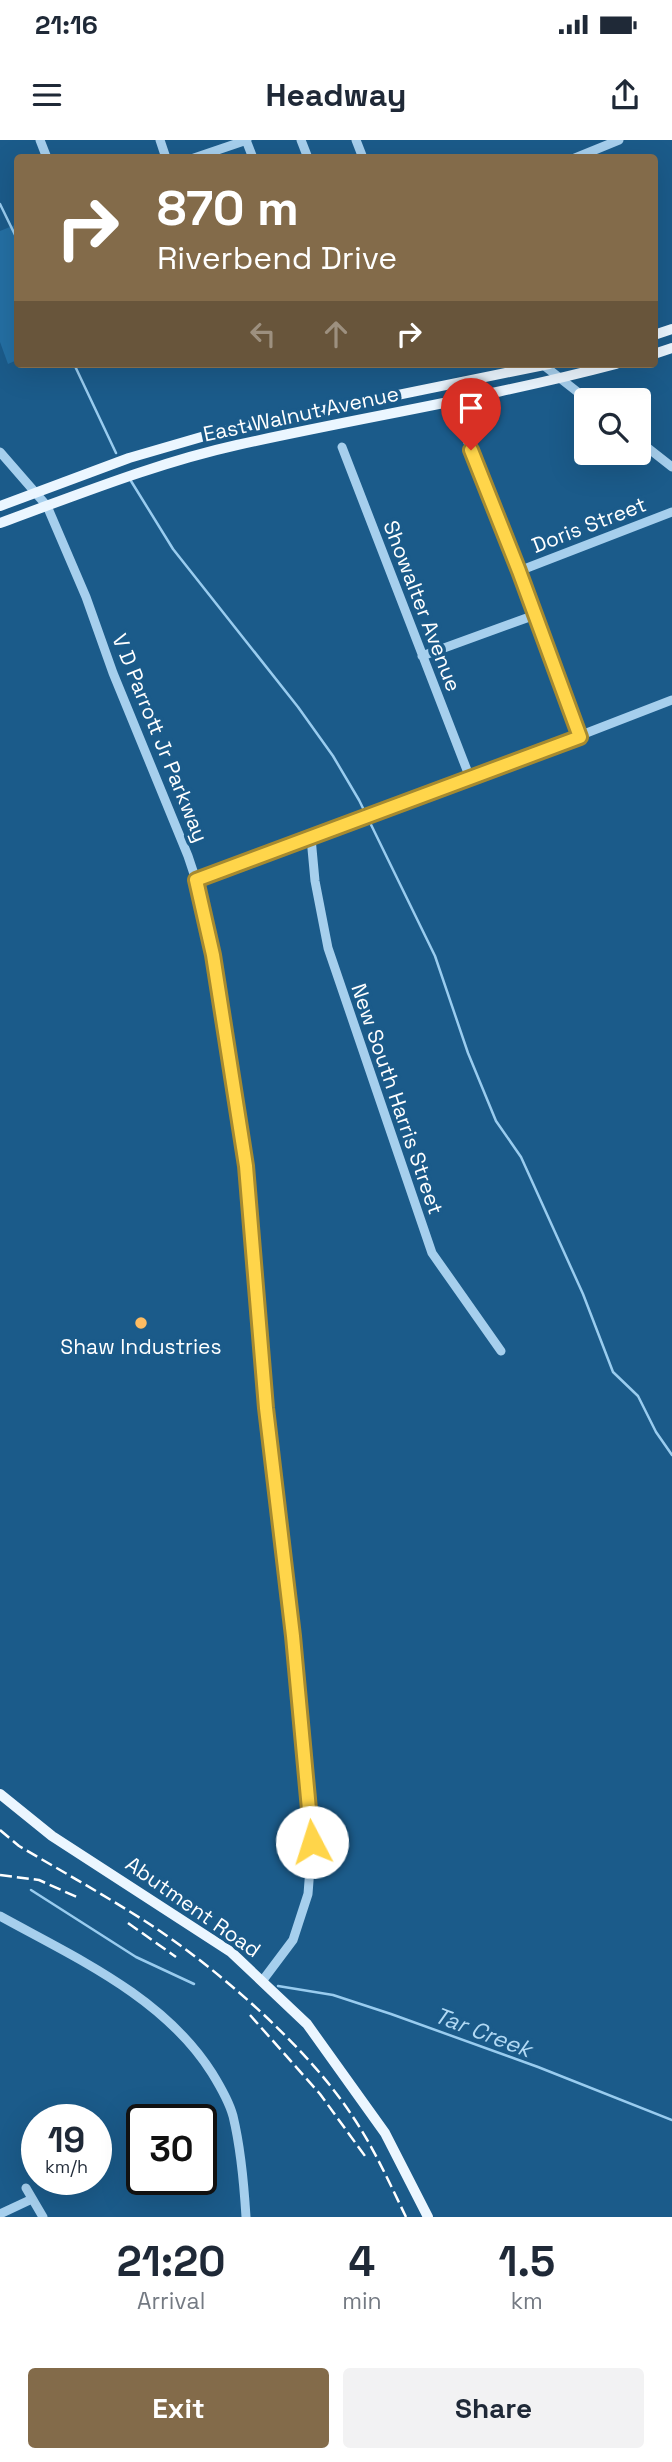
<!DOCTYPE html>
<style>
:root{--surface:#fff;--page:#f2f2f3;--text:#1f2937;--muted:#747a83;--accent:#836b4a}
body{margin:0;font-family:"Space Grotesk",sans-serif;background:var(--page);color:var(--text);height:100vh;display:flex;flex-direction:column;font-size:26px;white-space:nowrap}
*{box-sizing:border-box;margin:0}
p{font-size:23px;color:var(--muted)}
.icon{flex:none;width:38px;height:38px;fill:none;stroke:currentColor;stroke-width:2;stroke-linecap:round;stroke-linejoin:round}
.map{position:relative;height:2077px;overflow:hidden}
.side{display:flex;flex-direction:column;background:var(--surface);flex:1}
.side>*{flex:none}
.banner{position:absolute;left:14px;top:14px;width:644px;height:214px;border-radius:7px;box-shadow:0 7px 28px #0002;background:#836b4a;color:#fff;overflow:hidden}
.tools{position:absolute;left:574px;top:248px;display:grid;gap:14px}
.tools a{display:grid;place-items:center;width:77px;height:77px;border-radius:7px;background:var(--surface);box-shadow:0 7px 28px #0002;font-size:35px}
.speed{position:absolute;left:21px;top:1964px;display:flex;gap:14px;font-size:35px;font-weight:700;text-align:center}
.speed>*{display:grid;place-content:center;width:91px;height:91px;border-radius:50%;background:var(--surface);box-shadow:0 7px 28px #0002;line-height:1}
.speed small{font-size:18px;font-weight:400}
.speed .limit{border:4px solid #111;border-radius:10px;background:#fff;color:#111}
.pin{position:absolute;display:grid;place-items:center;width:60px;height:60px;color:#fff;margin:-72px -30px;border-radius:50% 50% 50% 0;rotate:-45deg;box-shadow:0 0 7px #0007}
.pin .icon{rotate:45deg}
.me{position:absolute;width:77px;margin:-38px;rotate:355deg;stroke-linejoin:round;filter:drop-shadow(0 0 5px #0008)}
.turn{display:flex;align-items:center;gap:24px;height:147px;padding:0 28px;font-size:32px}
.turn .icon{width:91px;height:91px;stroke-width:2.5}
.turn b{display:block;font-size:49px;line-height:60px}
.lanes{display:flex;align-items:center;height:66px;padding:0 28px;background:#0003;justify-content:center;gap:35px;direction:ltr}
.lanes .off{opacity:.35}
.eta{display:flex;justify-content:space-evenly;align-items:center;height:119px;text-align:center}
.eta b{font-size:42px;font-weight:600;line-height:49px}
.cta{display:flex;gap:14px;margin-top:auto;padding:14px 28px}
.cta a{flex:1;height:80px;border-radius:7px;background:var(--accent);color:#fff;font-size:28px;font-weight:600;line-height:80px;text-align:center}
.cta a+a{background:var(--page);color:var(--text)}
.status{display:flex;justify-content:space-between;align-items:center;height:49px;padding:0 35px;background:var(--surface);direction:ltr}
.status svg{height:19px;fill:currentColor}
header{display:flex;justify-content:space-between;align-items:center;height:91px;padding:0 28px;background:var(--surface);font-size:32px;font-weight:600}
.map>svg:first-child{display:block}
</style>
<div class="status"><b>21:16</b><svg viewBox="0 0 49 12"><path d="M0 12V9h3v3zM5 12V6h3v6zM10 12V3h3v9zM15 12V0h3v12zM26 1h20v11H26zM47 4h2v5h-2z"/></svg></div>
<header><svg class="icon" aria-label="menu" viewBox="0 0 24 24"><path d="M4 6h16M4 12h16M4 18h16"/></svg>Headway<svg class="icon" aria-label="share" viewBox="0 0 24 24"><path d="M12 15V3M7 8l5-5 5 5M5 13v7h14v-7"/></svg></header>
<div class="map">
<svg width="672" height="2077" viewBox="0 0 672 2077">
<rect width="100%" height="100%" fill="#1b5b8a"/>
<path fill="#246fa3" d="M17 84V220L8 224 0 202V91Z"/>
<g fill="none" stroke-linecap="round" stroke-linejoin="round">
<path stroke="#99ccef" stroke-width="2.5" d="M0 64 18 101
M74 224 116 313
M131 341 173 409 298 567 333 616 359 660 435 816 468 913 496 981 521 1017 583 1154 613 1232 638 1256 656 1292 672 1315
M31 1750 136 1817 194 1844
M278 1846 333 1855 391 1874 538 1927 672 1980"/>
<path stroke="#a6cfed" stroke-width="9" d="M40 0 47 18
M160 0 166 18
M246 0 253 18
M301 0 308 18
M356 0 363 18
M194 18 247 0
M575 18 619 0
M542 224 589 261
M459 280 519 431 580 597
M639 301 672 327
M342 307 470 638
M0 312 47 366 86 457 113 533 188 716 196 740 213 815 246 1026 266 1268 293 1496 312 1702 308 1754 293 1800 263 1840
M519 431 672 372
M422 516 535 475
M311 698 315 741 328 808 432 1113 501 1211
M196 740 470 638 672 560
M0 1776C76 1818 164 1857 212 1933 220 1946 229 1961 233 1976 241 2009 244 2044 246 2077
M26 2048 43 2077
M0 2074 32 2059"/>
<path stroke="#ebf6ff" stroke-width="10" d="M654 195 672 189
M654 214 672 208
M0 366 129 318 222 291 549 224
M0 383C77 355 156 323 237 305 363 277 491 257 616 224
M0 1654 52 1696 231 1812 307 1884 385 1993 428 2077"/>
<path stroke="#fff" stroke-width="2.5" stroke-dasharray="12 5" stroke-linecap="butt" d="M0 1690 19 1706C63 1732 108 1757 151 1785 219 1830 306 1906 351 1974 373 2006 389 2042 406 2077
M0 1735 39 1740 79 1758
M128 1783 176 1817
M250 1875 320 1954 365 2016"/>
</g>
<g fill="none" stroke-linecap="round" stroke-linejoin="round">
<defs>
<path id="route" d="M312 1702 293 1496 266 1268 246 1026 213 815 196 740 580 597 519 431 471 310"/>
</defs>
<use href="#route" stroke="#a68a30" stroke-width="18"/>
<use href="#route" stroke="#ffd54a" stroke-width="12"/>
</g>
<circle fill="#febc62" stroke="#1b5b8a" stroke-width="2.5" cx="141" cy="1183" r="7"/>
<g text-anchor="middle" stroke-width="7" stroke-linejoin="round" paint-order="stroke">
<g font-size="21" fill="#fff" stroke="#1b5b8a">
<text transform="translate(301 274) rotate(-12)" y="7">East Walnut Avenue</text>
<text transform="translate(589 385) rotate(-21)" y="7">Doris Street</text>
<text transform="translate(422 466) rotate(69)" y="7">Showalter Avenue</text>
<text transform="translate(160 598) rotate(68)" y="7">V D Parrott Jr Parkway</text>
<text transform="translate(397 959) rotate(71)" y="7">New South Harris Street</text>
<text transform="translate(193 1767) rotate(35)" y="7">Abutment Road</text>
</g>
<g font-size="21" fill="#fff" stroke="#1b5b8a">
<text x="141" y="1214">Shaw Industries</text>
</g>
<g font-size="23" font-style="italic" fill="#b1d9f4" stroke="#1b5b8a">
<text transform="translate(483 1892) rotate(21)" y="8">Tar Creek</text>
</g>
</g>
</svg>
<div class="tools">
<a><svg class="icon" aria-label="search" viewBox="0 0 24 24"><circle cx="10" cy="10" r="6"/><path d="M15 15l6 6"/></svg></a>
</div>
<div class="speed"><div>19<small>km/h</small></div><div class="limit">30</div></div>
<div class="pin" style="left:471px;top:310px;background:#d93025"><svg class="icon" aria-label="arrive" viewBox="0 0 24 24"><path d="M6 21V4h12l-3 4 3 4H6"/></svg></div>
<svg class="me" style="left:312px;top:1702px" viewBox="-20 -20 40 40"><circle r="19" fill="#fff"/><path d="M0-13L10 11 0 6-10 11z" fill="#ffd54a"/></svg>
<div class="banner">
<div class="turn"><svg class="icon" aria-label="right" viewBox="0 0 24 24"><path d="M7 20v-9h11M14 6l5 5-5 5"/></svg><div><b>870 m</b>Riverbend Drive</div></div>
<div class="lanes"><svg class="icon off" aria-label="left" viewBox="0 0 24 24"><path d="M17 20v-9H6M10 6l-5 5 5 5"/></svg><svg class="icon off" aria-label="ahead" viewBox="0 0 24 24"><path d="M12 20V5M6 11l6-6 6 6"/></svg><svg class="icon" aria-label="right" viewBox="0 0 24 24"><path d="M7 20v-9h11M14 6l5 5-5 5"/></svg></div>
</div>
</div>
<section class="side">
<div class="eta">
<div><b>21:20</b><p>Arrival</p></div>
<div><b>4</b><p>min</p></div>
<div><b>1.5</b><p>km</p></div>
</div>
<div class="cta"><a>Exit</a><a>Share</a></div>
</section>
